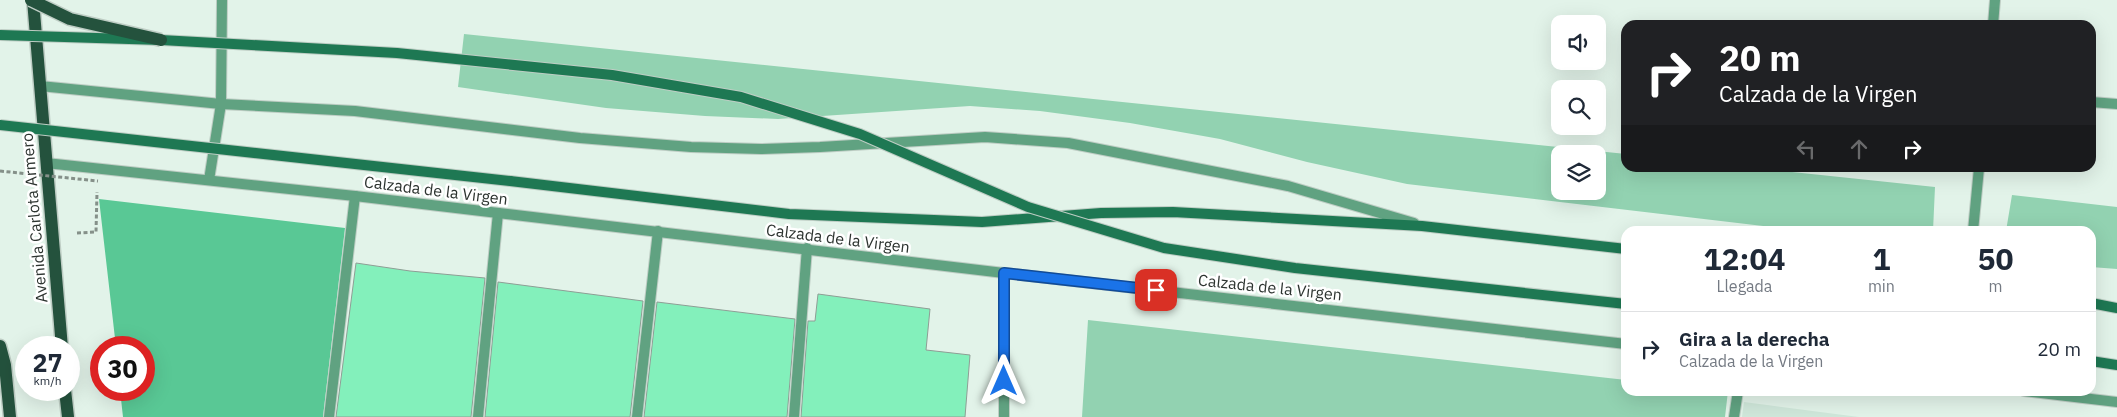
<!DOCTYPE html>
<html lang="es">
<style>
:root{--surface:#fff;--page:#f2f2f3;--text:#1f2937;--muted:#747a83;--line:#e0e1e3}
body{margin:0;font-family:"IBM Plex Sans",sans-serif;background:var(--page);color:var(--text);height:100vh;display:flex;flex-direction:column;font-size:19px;white-space:nowrap}
*{box-sizing:border-box;margin:0}
p{font-size:16px;color:var(--muted)}
.icon{flex:none;width:28px;height:28px;fill:none;stroke:currentColor;stroke-width:2;stroke-linecap:round;stroke-linejoin:round}
.map{position:relative;flex:1;overflow:hidden}
.drawer{position:absolute;left:1621px;top:226px;width:475px;height:170px;display:flex;flex-direction:column;background:var(--surface);border-radius:15px;box-shadow:0 5px 20px #0002}
.drawer>*{flex:none}
.top-card{position:absolute;left:1621px;top:20px;width:475px;height:152px;border-radius:15px;box-shadow:0 5px 20px #0002;background:#202124;color:#fff;overflow:hidden}
.buttons{position:absolute;left:1551px;top:15px;display:grid;gap:10px}
.buttons a{display:grid;place-items:center;width:55px;height:55px;border-radius:10px;background:var(--surface);box-shadow:0 5px 20px #0002;font-size:25px}
.speed{position:absolute;left:15px;top:336px;display:flex;gap:10px;font-size:25px;font-weight:700;text-align:center}
.speed>*{display:grid;place-content:center;width:65px;height:65px;border-radius:50%;background:var(--surface);box-shadow:0 5px 20px #0002;line-height:1}
.speed small{font-size:12px;font-weight:400}
.speed .limit{border:8px solid #d22;background:#fff;color:#111}
.pin{position:absolute;display:grid;place-items:center;width:42px;height:42px;color:#fff;margin:-21px;border-radius:10px;box-shadow:0 2px 8px #0006}
.me{position:absolute;width:55px;margin:-28px;rotate:0deg;stroke-linejoin:round;filter:drop-shadow(0 0 4px #0008)}
.turn{display:flex;align-items:center;gap:18px;height:105px;padding:0 15px;font-size:22px}
.turn .icon{width:65px;height:65px;stroke-width:2.5}
.turn b{display:block;font-size:35px;line-height:42px}
.lanes{display:flex;align-items:center;height:48px;padding:0 15px;background:#0003;justify-content:center;gap:25px;direction:ltr}
.lanes .off{opacity:.35}
.eta{display:flex;justify-content:space-evenly;align-items:center;height:85px;text-align:center}
.eta b{font-size:30px;font-weight:700;line-height:35px}
ul{padding:0;list-style:none}
li{display:flex;align-items:center;gap:15px;height:75px;padding:0 15px;border-top:1px solid var(--line)}
li div{flex:1}
li b{display:block;font-size:19px}
li em{font-style:normal}
.map>svg:first-child{display:block}
</style>
<div class="map">
<svg width="2117" height="417" viewBox="0 0 2117 417">
<rect width="100%" height="100%" fill="#e2f3e9"/>
<path fill="#cfe7da" d="M1744 402 1820 412 1859 417H1742Z"/>
<path fill="#92d2b1" fill-rule="evenodd" d="M464 34 1626 154V168H1753L1935 187 1933 231H1805L1407 184 1307 162 1220 139 1130 123 1040 111 970 106 778 119 705 116 606 108 458 87ZM1560 154H1598V191H1560Z
M2012 195 2117 207V269L2091 267V231H2006Z
M1088 320 1626 380V391H1728L1725 417H1082Z"/>
<path fill="#59c895" d="M99 199 345 228 323 417H123L120 390H144V348L116 347Z"/>
<path fill="#83f0bb" stroke="#8e9e95" d="M356 263 410 271 485 278 471 417H336Z
M498 282 643 301 630 417H485Z
M818 294 930 309 926 350 970 355 965 417H801L808 321H815Z
M657 302 795 319 787 417H644Z"/>
<g fill="none" stroke-linecap="round" stroke-linejoin="round">
<defs>
<path id="service" d="M1993 25 1995 0
M2091 102 2117 104
M209 180 221 104 222 0
M1973 231 1979 168"/>
<path id="pedestrian" d="M329 417 355 196
M478 417 498 213
M637 417 658 231
M794 417 807 248
M1734 417 1738 391"/>
<path id="minor" d="M1004 273V417"/>
<path id="tertiary" d="M40 86 221 104 355 111 580 138 691 147 761 149 820 147 985 137 1068 143 1288 186 1414 223
M46 163 355 196 1004 273 1626 344
M2024 391 2117 402"/>
<path id="secondary" d="M510 181 789 214 982 222 1101 213 1173 212 1422 226 1626 249
M2091 303 2117 308
M2091 361 2117 365"/>
<path id="primary" d="M33 0 62 348
M0 346 5 365 10 417
M65 390 68 417"/>
</defs>
<use href="#service" stroke="#becdc4" stroke-width="12"/>
<use href="#pedestrian" stroke="#becdc4" stroke-width="12"/>
<use href="#minor" stroke="#becdc4" stroke-width="12"/>
<use href="#tertiary" stroke="#becdc4" stroke-width="12"/>
<use href="#secondary" stroke="#becdc4" stroke-width="12"/>
<use href="#primary" stroke="#becdc4" stroke-width="15"/>
<path stroke="#859089" stroke-width="3" stroke-dasharray="4 2.5" stroke-linecap="butt" d="M77 233 96 232 97 192"/>
<use href="#service" stroke="#60a281" stroke-width="10"/>
<use href="#pedestrian" stroke="#60a281" stroke-width="10"/>
<use href="#minor" stroke="#60a281" stroke-width="10"/>
<use href="#tertiary" stroke="#60a281" stroke-width="10"/>
<use href="#secondary" stroke="#1e7853" stroke-width="10"/>
<use href="#primary" stroke="#24523d" stroke-width="12"/>
<defs>
<path id="secondary-bridge" d="M0 35 161 40 397 53 612 75 741 97 860 134 1028 207 1164 248 1295 268 1626 304
M0 125 510 181"/>
<path id="primary-bridge" d="M31 0 70 19 161 40"/>
</defs>
<use href="#secondary-bridge" stroke="#becdc4" stroke-width="12" stroke-linecap="butt"/>
<use href="#primary-bridge" stroke="#becdc4" stroke-width="15" stroke-linecap="butt"/>
<path stroke="#859089" stroke-width="3" stroke-dasharray="4 2.5" stroke-linecap="butt" d="M0 171 98 181"/>
<use href="#secondary-bridge" stroke="#1e7853" stroke-width="10"/>
<use href="#primary-bridge" stroke="#24523d" stroke-width="12"/>
</g>
<g fill="none" stroke-linecap="round" stroke-linejoin="round">
<defs>
<path id="route" d="M1004 381V273L1156 290"/>
</defs>
<use href="#route" stroke="#114b97" stroke-width="12"/>
<use href="#route" stroke="#1a73e8" stroke-width="9"/>
</g>
<g text-anchor="middle" stroke-width="5" stroke-linejoin="round" paint-order="stroke">
<g font-size="16" fill="#2d3430" stroke="#fff">
<text transform="translate(436 190) rotate(7)" y="6">Calzada de la Virgen</text>
<text transform="translate(34 218) rotate(-95)" y="6">Avenida Carlota Armero</text>
<text transform="translate(838 238) rotate(7)" y="6">Calzada de la Virgen</text>
<text transform="translate(1270 287) rotate(6)" y="6">Calzada de la Virgen</text>
</g>
</g>
</svg>
<div class="buttons">
<a><svg class="icon" aria-label="sound" viewBox="0 0 24 24"><path d="M4 9h4l5-4v14l-5-4H4zM17 9q2 3 0 6"/></svg></a>
<a><svg class="icon" aria-label="search" viewBox="0 0 24 24"><circle cx="10" cy="10" r="6"/><path d="M15 15l6 6"/></svg></a>
<a><svg class="icon" aria-label="layers" viewBox="0 0 24 24"><path d="M12 4l9 5-9 5-9-5zM3 14l9 5 9-5"/></svg></a>
</div>
<div class="speed"><div>27<small>km/h</small></div><div class="limit">30</div></div>
<div class="pin" style="left:1156px;top:290px;background:#d93025"><svg class="icon" aria-label="arrive" viewBox="0 0 24 24"><path d="M6 21V4h12l-3 4 3 4H6"/></svg></div>
<svg class="me" style="left:1004px;top:381px" viewBox="-20 -20 40 40"><path d="M0-17L14 15 0 8-14 15z" fill="#1a73e8" stroke="#fff" stroke-width="4"/></svg>
<div class="top-card">
<div class="turn"><svg class="icon" aria-label="right" viewBox="0 0 24 24"><path d="M7 20v-9h11M14 6l5 5-5 5"/></svg><div><b>20 m</b>Calzada de la Virgen</div></div>
<div class="lanes"><svg class="icon off" aria-label="left" viewBox="0 0 24 24"><path d="M17 20v-9H6M10 6l-5 5 5 5"/></svg><svg class="icon off" aria-label="ahead" viewBox="0 0 24 24"><path d="M12 20V5M6 11l6-6 6 6"/></svg><svg class="icon" aria-label="right" viewBox="0 0 24 24"><path d="M7 20v-9h11M14 6l5 5-5 5"/></svg></div>
</div>
<section class="drawer">
<div class="eta">
<div><b>12:04</b><p>Llegada</p></div>
<div><b>1</b><p>min</p></div>
<div><b>50</b><p>m</p></div>
</div>
<ul>
<li><svg class="icon" aria-label="right" viewBox="0 0 24 24"><path d="M7 20v-9h11M14 6l5 5-5 5"/></svg><div><b>Gira a la derecha</b><p>Calzada de la Virgen</p></div><em>20 m</em></li>
</ul>
</section>
</div>
